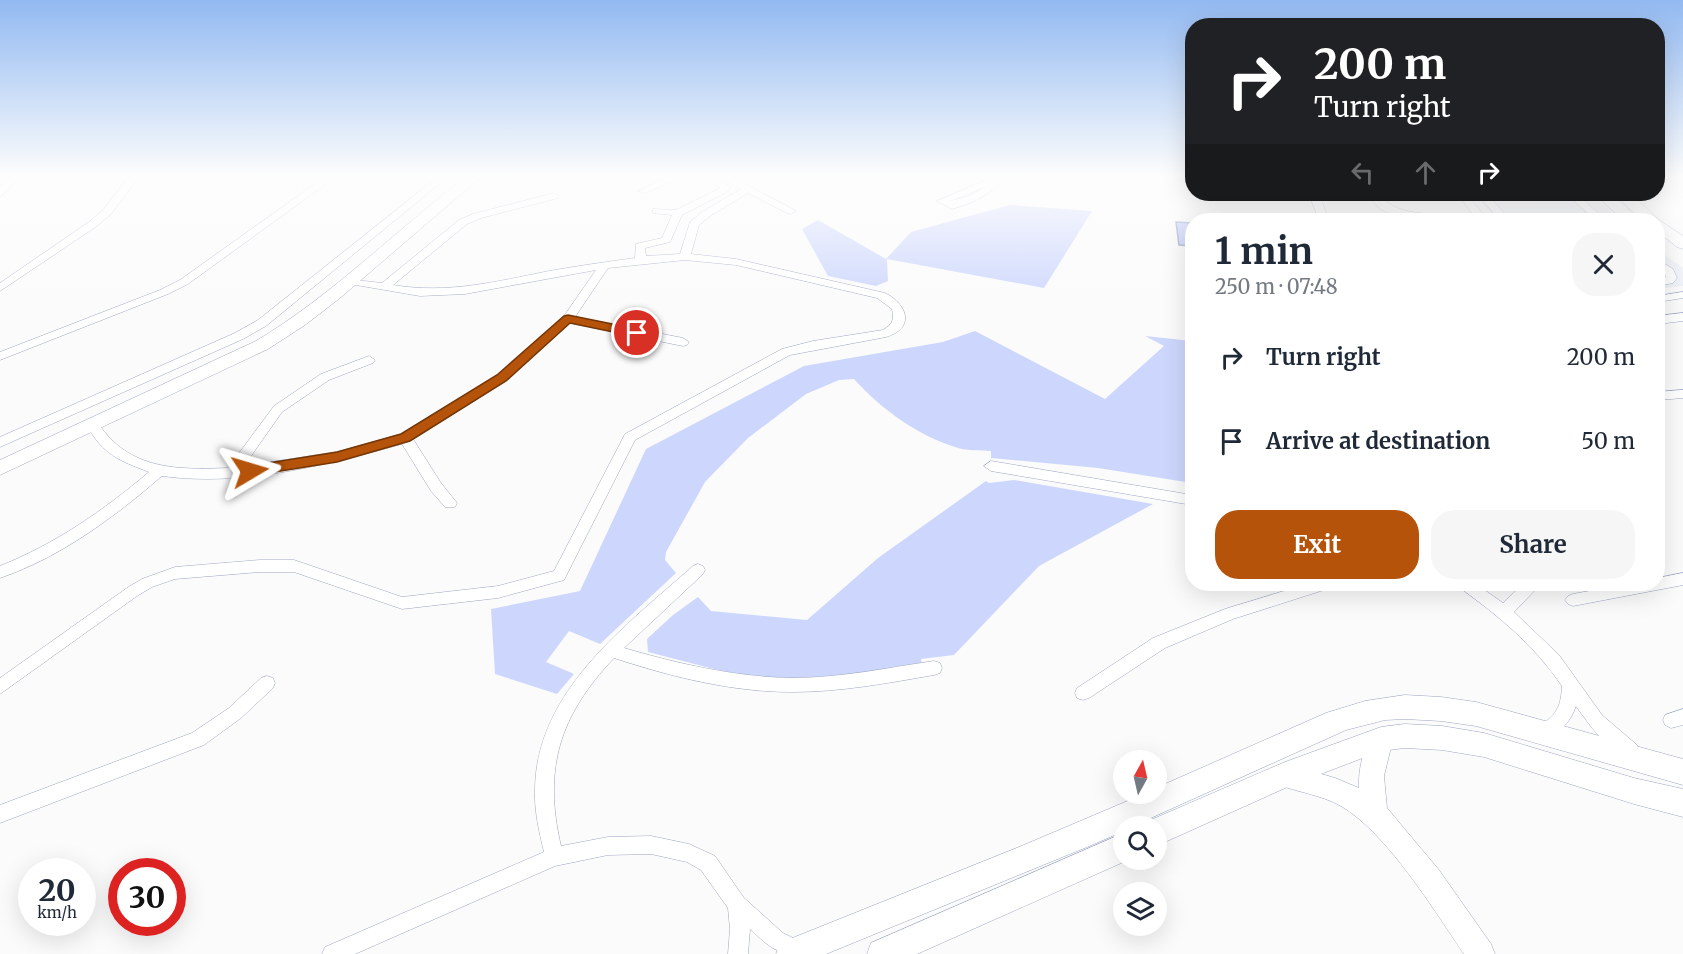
<!DOCTYPE html>
<meta charset="utf-8">
<style>
:root{--surface:#fff;--page:#f6f6f7;--text:#1f2937;--muted:#747a83;--accent:#b45309}
body{margin:0;font-family:Merriweather,serif;background:var(--page);color:var(--text);height:100vh;display:flex;flex-direction:column;font-size:22px;white-space:nowrap}
*{box-sizing:border-box;margin:0}
p{font-size:20px;color:var(--muted)}
.icon{flex:none;width:33px;height:33px;fill:none;stroke:currentColor;stroke-width:2;stroke-linecap:round;stroke-linejoin:round}
.map{position:relative;flex:1;overflow:hidden}
.details{position:absolute;left:1185px;top:213px;width:480px;height:378px;display:flex;flex-direction:column;background:var(--surface);border-radius:24px;box-shadow:0 6px 24px #0002}
.details>*{flex:none}
.hud{position:absolute;left:1185px;top:18px;width:480px;height:183px;border-radius:24px;box-shadow:0 6px 24px #0002;background:#202124;color:#fff;overflow:hidden}
.needle{width:39px;rotate:8deg}
.tools{position:absolute;left:1113px;top:750px;display:grid;gap:12px}
.tools a{display:grid;place-items:center;width:54px;height:54px;border-radius:50%;background:var(--surface);box-shadow:0 6px 24px #0002;font-size:30px}
.speed{position:absolute;left:18px;top:858px;display:flex;gap:12px;font-size:30px;font-weight:700;text-align:center}
.speed>*{display:grid;place-content:center;width:78px;height:78px;border-radius:50%;background:var(--surface);box-shadow:0 6px 24px #0002;line-height:1}
.speed small{font-size:15px;font-weight:400}
.speed .limit{border:9px solid #d22;background:#fff;color:#111}
.pin{position:absolute;display:grid;place-items:center;width:51px;height:51px;color:#fff;margin:-26px;border:3px solid #fff;border-radius:50%;box-shadow:0 2px 6px #0007}
.me{position:absolute;width:66px;margin:-33px;rotate:83deg;stroke-linejoin:round;filter:drop-shadow(0 0 4px #0008)}
.turn{display:flex;align-items:center;gap:21px;height:126px;padding:0 30px;font-size:27px}
.turn .icon{width:78px;height:78px;stroke-width:2.5}
.turn b{display:block;font-size:42px;line-height:51px}
.lanes{display:flex;align-items:center;height:57px;padding:0 30px;background:#0003;justify-content:center;gap:30px;direction:ltr}
.lanes .off{opacity:.35}
.round{display:grid;place-items:center;flex:none;width:63px;height:63px;border-radius:24px;background:var(--page)}
.headline{display:flex;align-items:center;justify-content:space-between;height:102px;padding:0 30px}
h1{font-size:36px;font-weight:700;line-height:45px}
.action{display:flex;gap:12px;margin-top:auto;padding:12px 30px}
.action a{flex:1;height:69px;border-radius:24px;background:var(--accent);color:#fff;font-size:24px;font-weight:700;line-height:69px;text-align:center}
.action a+a{background:var(--page);color:var(--text)}
ul{padding:0;list-style:none}
li{display:flex;align-items:center;gap:18px;height:84px;padding:0 30px}
li div{flex:1}
li b{display:block;font-size:22px}
li em{font-style:normal}
.map>svg:first-child{display:block}
</style>
<div class="map">
<svg width="1683" height="954" viewBox="0 0 1683 954">
<rect width="100%" height="100%" fill="#fbfbfb"/>
<path fill="#edf0f8" d="M1475 194H1591L1619 220H1496Z
M1658 250 1683 268V286L1658 289Z"/>
<path fill="#cdd7fd" d="M1010 205 1092 211 1044 288 887 259 888 281 876 286 828 276 802 229 818 220 886 259 911 232Z
M975 331 1105 399 1164 346 1145 336 1192 341V483L1098 468 991 458V451C980 450 968 451 958 448 918 436 881 409 854 379L839 380 806 394 748 438 705 482 666 552 665 560 676 573 600 644 569 631 546 662 574 674 557 694 495 674 491 609 580 591 646 449 804 366 943 342Z
M1014 480 1153 504 1039 566 954 655 921 659 922 665 801 680 737 675 648 652 647 639 673 615 698 597 711 611 807 620 878 558 986 481 989 483Z"/>
<path fill="#b2c1ff" stroke="#838fbd" stroke-width="1.5" d="M1176 222 1192 223V246L1179 245Z"/>
<g fill="none" stroke-linecap="round" stroke-linejoin="round">
<defs>
<path id="street" d="M10 176H20L3 195 0 196V187Z
M130 176H140L111 214 97 226 0 291V283L89 222 103 210Z
M295 176H310L322 179 326 176H337L188 284 168 294 0 360V352L160 290 180 280 316 183Z
M439 176H449L266 326 243 339 0 447V437L235 333 258 320Z
M671 176H683L646 193 638 191Z
M702 176H713L731 187 727 192 682 215 670 242 645 248 646 256 680 254 690 222 702 212 741 189 719 176H730L796 211 791 214 787 213 748 193 710 216 699 225 691 254 736 259 885 293C907 304 916 328 886 337L790 355 635 440 564 580 498 598 402 609 294 572H260L175 579 152 587 137 596 0 694V678L127 588 142 579 175 567 260 560H294L402 597 498 586 554 571 625 434 782 349 813 341 883 330C893 324 894 320 892 309L877 298 736 265 685 260 608 268 575 317 683 338 689 342 687 345 683 346 570 323 506 381 413 439 441 483 457 503 455 507H445L431 491 402 444C325 465 242 487 162 476 113 518 61 557 0 578V566C55 544 103 511 149 472 118 460 104 455 87 426L88 423H98C129 470 177 470 228 468L274 406 321 374 369 356 375 360 373 363 329 380 282 412 244 466 337 452 401 434 498 375 564 316 596 270 465 294 420 296 350 284 344 281 346 279 382 283 459 220 473 214 554 193 559 196 558 198 481 218 467 224 393 285C447 294 495 282 549 271 577 266 606 262 635 258L636 244 662 238 672 215 653 213V209L676 210 720 188Z
M996 176H1006C993 194 973 203 952 209L937 201ZM985 187 969 196 950 201Z
M1309 194H1319L1329 220H1319Z
M1370 194H1380C1395 220 1448 212 1476 218L1457 194H1467L1488 220C1466 223 1394 223 1377 206 1374 204 1372 198 1370 194Z
M1477 194H1487L1510 220H1500Z
M1567 194H1577L1605 220H1595Z
M1658 260 1673 269 1677 278 1673 283 1658 286V280L1666 277 1664 273 1658 268Z
M1683 292V298L1658 302V296Z
M1683 313V321L1658 324V316Z
M1683 390V398L1658 400V392Z
M991 461 1192 495V505L991 471 984 466Z
M698 564 703 566 705 570 703 574 624 648C679 664 735 677 792 678 839 678 887 668 934 661L940 663 942 668 940 673 934 675C888 683 840 692 793 692 732 692 672 677 614 658 559 716 543 769 561 846L608 837 651 836 689 844 715 856 744 898 783 933 803 943 806 950 804 954C775 954 771 948 750 929L748 954H728L730 929 728 908 701 870 687 862 651 854 608 855 555 866 355 954H322L325 947 544 852C539 831 534 810 535 788 537 690 627 625 693 566Z
M1683 573V585L1573 606 1568 604 1565 600 1568 596 1573 594 1627 584H1658V578Z
M1307 584H1332L1330 588 1233 619 1165 648 1089 698 1083 700 1077 698 1075 693 1077 688 1153 638 1225 609Z
M1458 584H1476L1503 603 1523 584H1539L1537 588 1514 612 1559 655 1602 715 1637 745 1639 751 1637 757 1631 759C1607 750 1590 726 1576 706 1570 723 1560 733 1543 740L1537 738 1535 732C1537 726 1540 725 1545 722 1559 712 1561 702 1562 686 1535 646 1499 616 1460 588Z
M267 676 273 678 275 683 273 688 241 718 204 745 0 823V805L192 733 229 708 261 678Z
M1683 709V725L1671 728 1665 725 1663 720 1665 715Z"/>
<path id="secondary" d="M467 176H482L340 298 305 325 268 349 0 475V460L256 341C333 295 396 230 467 176Z
M1381 728 1390 731 1393 739 1384 776 1387 808 1439 870 1491 944 1495 954H1464C1434 910 1387 833 1341 806 1322 795 1297 792 1276 784L1273 775 1276 766 1285 763 1335 778 1359 788C1358 768 1364 749 1372 731Z"/>
<path id="primary" d="M1595 194H1611L1640 220H1623Z
M1619 194H1631L1659 220 1683 236V249L1677 247 1658 232V220H1642L1620 199 1617 196Z
M1405 695 1441 697 1476 702 1683 759V785L1476 726 1441 721 1405 719 1385 720 1346 730 1133 826H1124V831L1087 847 826 954H776L780 943 1019 847 1144 794H1156V788L1326 713 1365 701Z
M1405 724 1442 726 1484 733 1634 778 1683 789V817L1634 804 1484 757 1442 750 1405 748 1381 751 1292 785 1156 846V826H1144L1146 822 1285 762 1381 727Z
M1124 833V860H1128L917 954H867L871 943Z"/>
</defs>
<use href="#street" stroke="#9da6c4" stroke-width="1"/>
<use href="#secondary" stroke="#9da6c4" stroke-width="1"/>
<use href="#primary" stroke="#9da6c4" stroke-width="1"/>
<use href="#street" fill="#fff" fill-rule="evenodd"/>
<use href="#secondary" fill="#fff" fill-rule="evenodd"/>
<use href="#primary" fill="#fff" fill-rule="evenodd"/>
</g>
<linearGradient id="sky" x2="0" y2="1"><stop stop-color="#92b9f1"/><stop offset="0.57" stop-color="#fdfdfd"/><stop offset="1" stop-color="#fdfdfd" stop-opacity="0"/></linearGradient>
<rect width="1683" height="309" fill="url(#sky)"/>
<path fill="#b45309" stroke="#753606" stroke-width="1.5" d="M568 315 637 329 642 333 637 337 570 323 506 381 410 441 337 462 250 476 244 471 250 466 337 452 401 434 497 375 564 316Z"/>
</svg>
<div class="tools">
<a><svg class="needle" viewBox="-14 -14 28 28"><path d="M0-13l5 13h-10z" fill="#e53935"/><path d="M0 13l5-13h-10z" fill="#747a83"/></svg></a>
<a><svg class="icon" aria-label="search" viewBox="0 0 24 24"><circle cx="10" cy="10" r="6"/><path d="M15 15l6 6"/></svg></a>
<a><svg class="icon" aria-label="layers" viewBox="0 0 24 24"><path d="M12 4l9 5-9 5-9-5zM3 14l9 5 9-5"/></svg></a>
</div>
<div class="speed"><div>20<small>km/h</small></div><div class="limit">30</div></div>
<div class="pin" style="left:637px;top:333px;background:#d93025"><svg class="icon" aria-label="arrive" viewBox="0 0 24 24"><path d="M6 21V4h12l-3 4 3 4H6"/></svg></div>
<svg class="me" style="left:250px;top:471px" viewBox="-20 -20 40 40"><path d="M0-17L14 15 0 8-14 15z" fill="#b45309" stroke="#fff" stroke-width="4"/></svg>
<div class="hud">
<div class="turn"><svg class="icon" aria-label="right" viewBox="0 0 24 24"><path d="M7 20v-9h11M14 6l5 5-5 5"/></svg><div><b>200 m</b>Turn right</div></div>
<div class="lanes"><svg class="icon off" aria-label="left" viewBox="0 0 24 24"><path d="M17 20v-9H6M10 6l-5 5 5 5"/></svg><svg class="icon off" aria-label="ahead" viewBox="0 0 24 24"><path d="M12 20V5M6 11l6-6 6 6"/></svg><svg class="icon" aria-label="right" viewBox="0 0 24 24"><path d="M7 20v-9h11M14 6l5 5-5 5"/></svg></div>
</div>
<section class="details">
<div class="headline"><div><h1>1 min</h1><p>250 m · 07:48</p></div><a class="round"><svg class="icon" aria-label="close" viewBox="0 0 24 24"><path d="M6 6l12 12M18 6L6 18"/></svg></a></div>
<ul>
<li><svg class="icon" aria-label="right" viewBox="0 0 24 24"><path d="M7 20v-9h11M14 6l5 5-5 5"/></svg><div><b>Turn right</b></div><em>200 m</em></li>
<li><svg class="icon" aria-label="arrive" viewBox="0 0 24 24"><path d="M6 21V4h12l-3 4 3 4H6"/></svg><div><b>Arrive at destination</b></div><em>50 m</em></li>
</ul>
<div class="action"><a>Exit</a><a>Share</a></div>
</section>
</div>
